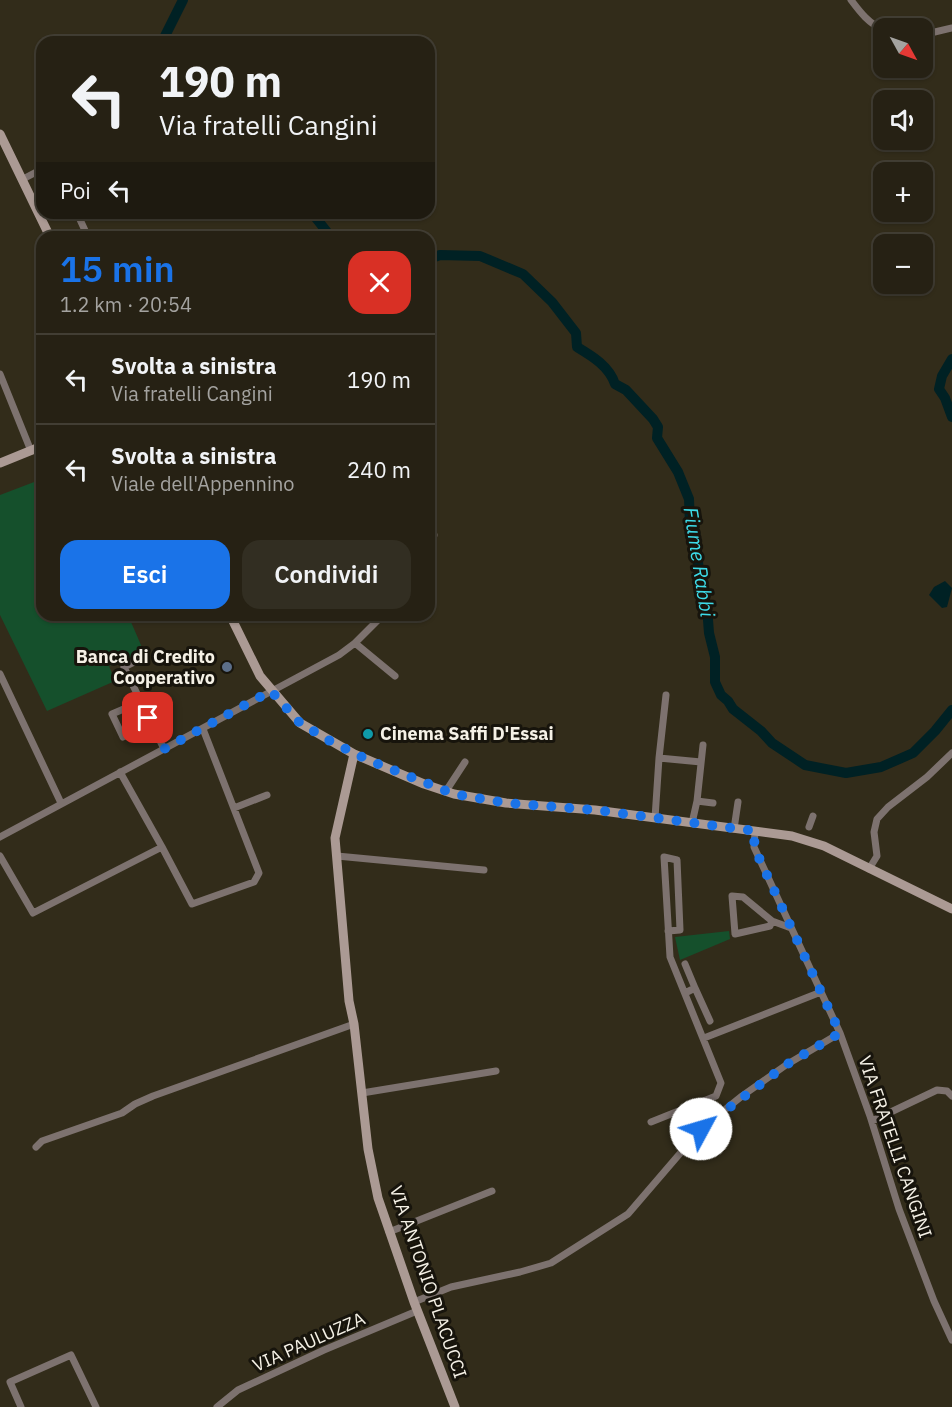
<!DOCTYPE html>
<html lang="it">
<meta charset="utf-8">
<style>
:root{--surface:#262114;--page:#322e22;--text:#f1f3f6;--muted:#a4a3a0;--line:#423e34;--accent:#1a73e8}
body{margin:0;font-family:"IBM Plex Sans",sans-serif;background:var(--page);color:var(--text);height:100vh;display:flex;flex-direction:column;font-size:22px;white-space:nowrap}
*{box-sizing:border-box;margin:0}
p{font-size:20px;color:var(--muted)}
.icon{flex:none;width:33px;height:33px;fill:none;stroke:currentColor;stroke-width:2;stroke-linecap:round;stroke-linejoin:round}
.map{position:relative;flex:1;overflow:hidden}
.sheet{position:absolute;left:36px;top:231px;width:399px;height:390px;display:flex;flex-direction:column;background:var(--surface);border-radius:18px;box-shadow:0 2px 4px #0004,0 0 0 2px var(--line)}
.sheet>*{flex:none}
.guide{position:absolute;left:36px;top:36px;width:399px;height:183px;border-radius:18px;box-shadow:0 2px 4px #0004,0 0 0 2px var(--line);background:#262114;color:var(--text);overflow:hidden}
.needle{width:39px;rotate:130deg}
.tools{position:absolute;left:873px;top:18px;display:grid;gap:12px}
.tools a{display:grid;place-items:center;width:60px;height:60px;border-radius:12px;background:var(--surface);box-shadow:0 2px 4px #0004,0 0 0 2px var(--line);font-size:30px}
.pin{position:absolute;display:grid;place-items:center;width:51px;height:51px;color:#fff;margin:-26px;border-radius:12px;box-shadow:0 3px 9px #0006}
.me{position:absolute;width:66px;margin:-33px;rotate:51deg;stroke-linejoin:round;filter:drop-shadow(0 0 4px #0008)}
.turn{display:flex;align-items:center;gap:21px;height:126px;padding:0 24px;font-size:27px}
.turn .icon{width:78px;height:78px;stroke-width:2.5}
.turn b{display:block;font-size:42px;line-height:51px}
.then{display:flex;align-items:center;height:57px;padding:0 24px;background:#0003;gap:12px;font-size:22px}
.round{display:grid;place-items:center;flex:none;width:63px;height:63px;border-radius:18px;background:var(--page)}
.head{display:flex;align-items:center;justify-content:space-between;height:102px;padding:0 24px}
h1{font-size:36px;font-weight:600;line-height:45px;color:var(--accent)}
.cta{display:flex;gap:12px;margin-top:auto;padding:12px 24px}
.cta a{flex:1;height:69px;border-radius:18px;background:var(--accent);color:#fff;font-size:24px;font-weight:600;line-height:69px;text-align:center}
.cta a+a{background:var(--page);color:var(--text)}
ul{padding:0;list-style:none}
li{display:flex;align-items:center;gap:18px;height:90px;padding:0 24px;border-top:2px solid var(--line)}
li div{flex:1}
li b{display:block;font-size:22px}
li em{font-style:normal}
.map>svg:first-child{display:block}
</style>
<div class="map">
<svg width="952" height="1407" viewBox="0 0 952 1407">
<rect width="100%" height="100%" fill="#322c1a"/>
<path fill="#15502c" d="M42 479V615H128L144 652 109 666 115 681 47 711 0 615V495Z
M729 931 730 939 680 960 675 937Z"/>
<path fill="#002124" d="M945 581 952 588 947 607 942 608 929 595 934 587Z"/>
<g fill="none" stroke-linecap="round" stroke-linejoin="round">
<path stroke="#002124" stroke-width="10" d="M162 42 183 0
M312 213 331 237
M429 259 440 255 480 256 523 274 552 302 576 333 577 347C592 356 609 366 615 384L626 390 653 419 658 427 657 438 678 472 689 499 690 524 695 532 700 582 707 607 709 633 715 657V682L721 695 728 701 733 709 761 731 772 743 805 765 846 773 881 767 913 753 935 731 952 710
M952 359 942 376 939 389 945 398 952 417"/>
<path stroke="#7d726f" stroke-width="7" d="M851 0C860 12 869 24 884 30
M922 35 952 28
M23 179 42 169
M77 213 88 237
M0 374 31 451
M429 535H434
M355 643 383 615
M146 656 124 667 164 749
M0 674 61 803
M127 708 138 729 123 737 112 714 140 702
M659 758 701 762
M120 772 162 847 192 904 254 882 259 873 203 729
M446 791 465 762
M697 801 713 803
M234 808 267 795
M655 818 659 758 666 695
M692 823 697 801 703 745
M809 827 813 816
M734 829 738 802
M755 832 754 847 840 1033 870 1116 899 1209 934 1301 952 1340
M0 837 339 655 355 643 395 676
M0 856 33 913 162 847
M337 856 484 870
M869 869 877 856 874 832 877 819 888 807 927 777 952 753
M772 921 770 926 735 934 732 896 743 897 772 921 791 928
M685 964 695 988 685 993
M695 988 710 1021
M704 1038 821 992
M362 1093 496 1071
M872 1121 937 1090 947 1091 952 1096
M651 1122 716 1096 721 1083 670 957 664 857 677 860 680 930 668 931
M36 1147 42 1141 122 1113 135 1104 153 1096 354 1024
M389 1232 492 1191
M414 1302 451 1287 520 1272 551 1263 628 1214 701 1129 742 1096 786 1065 840 1033
M21 1407 10 1382 71 1355 96 1407
M217 1407 238 1390 324 1350 417 1311"/>
<path stroke="#ab9a94" stroke-width="9" d="M0 134 50 237
M0 463 42 446
M230 615 260 676 300 723 354 754 424 784 454 794 506 803 595 810 792 836 824 846 952 909
M354 754 335 838 349 1001 354 1024 368 1149 378 1198 414 1302 455 1407"/>
</g>
<g fill="none" stroke-linecap="round" stroke-linejoin="round">
<path stroke="#1a73e8" stroke-width="10" stroke-dasharray="0 18" d="M148 718 164 749 271 691 300 723 330 741 368 760 454 794 506 803 595 810 755 831 754 847 840 1033 786 1065 701 1129"/>
</g>
<circle fill="#5c6f8a" stroke="#17140c" stroke-width="2" cx="227" cy="667" r="6"/>
<circle fill="#0f9aa8" stroke="#17140c" stroke-width="2" cx="368" cy="734" r="6"/>
<g text-anchor="middle" stroke-width="6" stroke-linejoin="round" paint-order="stroke">
<g font-size="18" font-weight="bold" fill="#f5f1e6" stroke="#17140c" text-anchor="end">
<text x="215" y="663">Banca di Credito<tspan x="215" dy="21">Cooperativo</tspan></text>
<text x="380" y="740" text-anchor="start">Cinema Saffi D'Essai</text>
</g>
<g font-size="18" fill="#f5f1e6" stroke="#17140c">
<text transform="translate(895 1147) rotate(71)" y="6">VIA FRATELLI CANGINI</text>
<text transform="translate(428 1282) rotate(71)" y="6">VIA ANTONIO PLACUCCI</text>
<text transform="translate(309 1342) rotate(-24)" y="6">VIA PAULUZZA</text>
</g>
<g font-size="20" font-style="italic" fill="#3ddbe9" stroke="#17140c">
<text transform="translate(699 562) rotate(81)" y="7">Fiume Rabbi</text>
</g>
</g>
</svg>
<div class="tools">
<a><svg class="needle" viewBox="-14 -14 28 28"><path d="M0-13l5 13h-10z" fill="#e53935"/><path d="M0 13l5-13h-10z" fill="#a4a3a0"/></svg></a>
<a><svg class="icon" aria-label="sound" viewBox="0 0 24 24"><path d="M4 9h4l5-4v14l-5-4H4zM17 9q2 3 0 6"/></svg></a>
<a>+</a>
<a>−</a>
</div>
<div class="pin" style="left:148px;top:718px;background:#d93025"><svg class="icon" aria-label="arrive" viewBox="0 0 24 24"><path d="M6 21V4h12l-3 4 3 4H6"/></svg></div>
<svg class="me" style="left:701px;top:1129px" viewBox="-20 -20 40 40"><circle r="19" fill="#fff"/><path d="M0-13L10 11 0 6-10 11z" fill="#1a73e8"/></svg>
<div class="guide">
<div class="turn"><svg class="icon" aria-label="left" viewBox="0 0 24 24"><path d="M17 20v-9H6M10 6l-5 5 5 5"/></svg><div><b>190 m</b>Via fratelli Cangini</div></div>
<div class="then">Poi<svg class="icon" aria-label="left" viewBox="0 0 24 24"><path d="M17 20v-9H6M10 6l-5 5 5 5"/></svg></div>
</div>
<section class="sheet">
<div class="head"><div><h1>15 min</h1><p>1.2 km · 20:54</p></div><a class="round" style="background:#d93025;color:#fff"><svg class="icon" aria-label="close" viewBox="0 0 24 24"><path d="M6 6l12 12M18 6L6 18"/></svg></a></div>
<ul>
<li><svg class="icon" aria-label="left" viewBox="0 0 24 24"><path d="M17 20v-9H6M10 6l-5 5 5 5"/></svg><div><b>Svolta a sinistra</b><p>Via fratelli Cangini</p></div><em>190 m</em></li>
<li><svg class="icon" aria-label="left" viewBox="0 0 24 24"><path d="M17 20v-9H6M10 6l-5 5 5 5"/></svg><div><b>Svolta a sinistra</b><p>Viale dell'Appennino</p></div><em>240 m</em></li>
</ul>
<div class="cta"><a>Esci</a><a>Condividi</a></div>
</section>
</div>
